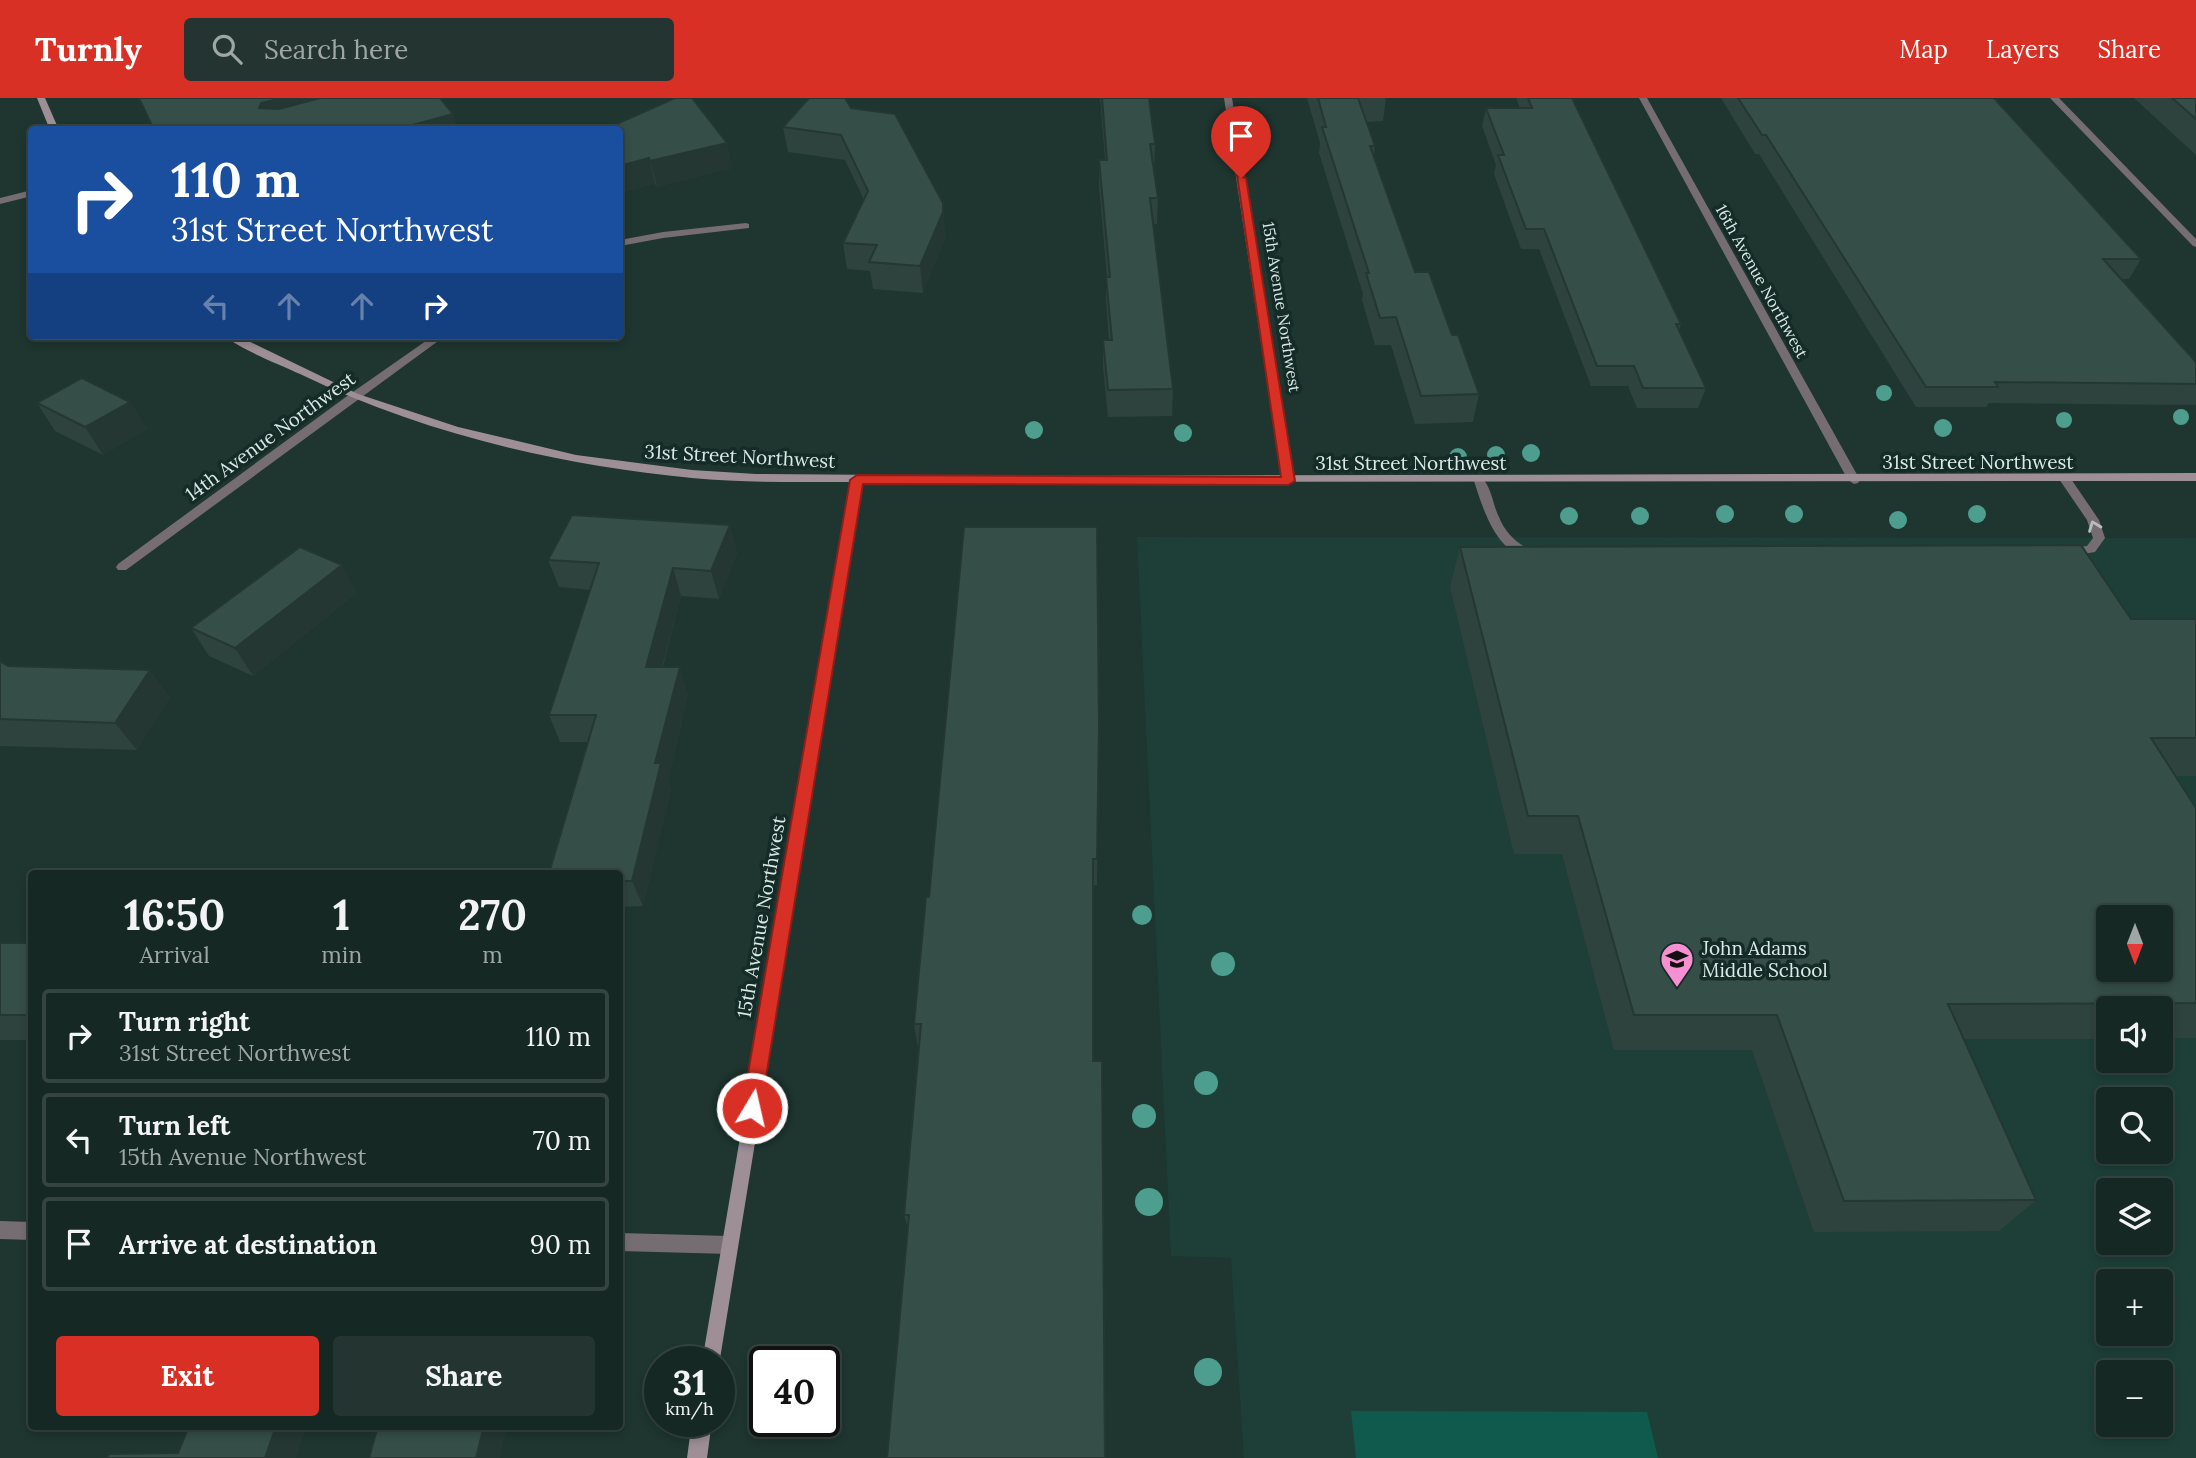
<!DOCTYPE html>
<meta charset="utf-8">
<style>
:root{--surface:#162824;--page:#233431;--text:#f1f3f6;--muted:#9ea6a6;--line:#354441;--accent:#d93025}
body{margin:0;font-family:Lora,serif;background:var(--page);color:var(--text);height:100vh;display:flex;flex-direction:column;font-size:26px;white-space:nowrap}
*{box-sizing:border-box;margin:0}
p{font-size:23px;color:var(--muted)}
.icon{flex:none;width:38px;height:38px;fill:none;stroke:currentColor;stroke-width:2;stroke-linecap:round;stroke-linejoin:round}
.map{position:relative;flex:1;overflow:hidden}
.drawer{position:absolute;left:28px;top:772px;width:595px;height:560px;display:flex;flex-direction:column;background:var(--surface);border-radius:7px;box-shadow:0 4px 10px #0003,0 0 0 2px var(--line)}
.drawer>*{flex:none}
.top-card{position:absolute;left:28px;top:28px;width:595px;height:214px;border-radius:7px;box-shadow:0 4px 10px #0003,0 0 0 2px var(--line);background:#1a4fa0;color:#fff;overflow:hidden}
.needle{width:46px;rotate:180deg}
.tools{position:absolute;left:2096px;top:807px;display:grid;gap:14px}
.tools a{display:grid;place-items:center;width:77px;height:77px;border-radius:7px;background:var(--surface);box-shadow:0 4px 10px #0003,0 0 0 2px var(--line);font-size:35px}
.speed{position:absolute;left:644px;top:1248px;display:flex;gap:14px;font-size:35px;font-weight:700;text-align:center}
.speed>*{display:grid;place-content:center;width:91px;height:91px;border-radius:50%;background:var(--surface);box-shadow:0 4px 10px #0003,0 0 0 2px var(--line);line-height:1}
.speed small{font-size:18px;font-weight:400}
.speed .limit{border:4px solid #111;border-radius:10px;background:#fff;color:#111}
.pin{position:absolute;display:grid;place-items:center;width:60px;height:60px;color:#fff;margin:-72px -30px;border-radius:50% 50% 50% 0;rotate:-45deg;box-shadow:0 0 7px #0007}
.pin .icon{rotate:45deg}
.me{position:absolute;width:77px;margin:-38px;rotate:9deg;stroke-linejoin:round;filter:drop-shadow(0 0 5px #0008)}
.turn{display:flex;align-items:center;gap:24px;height:147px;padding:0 28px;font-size:32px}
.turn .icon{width:91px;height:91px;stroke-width:2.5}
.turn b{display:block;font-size:49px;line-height:60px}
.lanes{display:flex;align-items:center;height:66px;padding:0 28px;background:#0003;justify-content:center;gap:35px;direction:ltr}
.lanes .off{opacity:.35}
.eta{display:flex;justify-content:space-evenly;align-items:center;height:119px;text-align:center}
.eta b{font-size:42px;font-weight:800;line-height:49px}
.action{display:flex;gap:14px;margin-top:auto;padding:14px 28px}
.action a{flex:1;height:80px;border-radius:7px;background:var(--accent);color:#fff;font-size:28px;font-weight:800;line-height:80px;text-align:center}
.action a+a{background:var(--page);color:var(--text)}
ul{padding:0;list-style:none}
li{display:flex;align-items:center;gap:21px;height:94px;margin:0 14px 10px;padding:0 14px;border:4px solid var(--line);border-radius:7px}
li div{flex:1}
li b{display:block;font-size:26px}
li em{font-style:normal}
header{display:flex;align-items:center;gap:42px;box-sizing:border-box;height:98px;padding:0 35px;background:var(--accent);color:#fff}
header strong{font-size:33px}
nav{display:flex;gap:38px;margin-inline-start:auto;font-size:24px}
.search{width:490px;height:63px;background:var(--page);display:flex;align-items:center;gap:18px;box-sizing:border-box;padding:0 24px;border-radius:7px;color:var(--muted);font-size:26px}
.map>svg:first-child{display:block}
</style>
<header>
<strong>Turnly</strong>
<div class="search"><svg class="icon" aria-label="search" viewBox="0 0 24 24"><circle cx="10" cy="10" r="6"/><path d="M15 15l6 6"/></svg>Search here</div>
<nav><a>Map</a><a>Layers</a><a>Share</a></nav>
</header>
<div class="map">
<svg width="2196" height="1360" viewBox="0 0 2196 1360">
<rect width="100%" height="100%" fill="#1e3530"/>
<path fill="#1d3f38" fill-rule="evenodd" d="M1137 439 2196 440V1360H1244L1231 1160 1171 1158ZM2109 819H2161V872H2109ZM2109 910H2161V962H2109ZM2109 1001H2161V1054H2109ZM2109 1092H2161V1144H2109ZM2109 1183H2161V1236H2109ZM2109 1274H2161V1326H2109Z"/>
<path fill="#10594d" d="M1351 1313 1647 1314 1658 1360H1356Z"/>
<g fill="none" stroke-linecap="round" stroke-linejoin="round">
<path fill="#766d72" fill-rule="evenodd" d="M2065 377 2069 378 2099 422 2105 440 2095 454 2065 459 2059 455 2065 451 2087 448 2093 440 2087 422 2059 381Z
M1480 379C1491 385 1493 408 1499 419 1504 432 1513 442 1525 449 1531 451 1535 452 1540 456L1538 459C1499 465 1483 411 1474 383Z"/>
<path fill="#766d72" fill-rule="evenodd" d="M1224 0H1232L1294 383 1288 387 1282 383Z
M1639 0H1647L1860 382 1858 385 1854 386 1848 382Z
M2050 0H2059L2196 141V149L2193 148Z
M32 92V98L0 106V100Z
M746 125 749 126V130L663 140 620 148V142L663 134Z
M433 238H445L126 472H118L116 469 118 466 350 296Z
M0 1123 32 1124V1142L0 1141Z
M620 1135 729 1138 735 1141 738 1147 735 1153 729 1156 620 1153Z"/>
<path fill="#9e8f97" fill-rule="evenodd" d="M37 0H45L59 32H50Z
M225 238H238L358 296 458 329 576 357 692 372 756 376 1026 378 2196 375V383L862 384 719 1267V1264H702L851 384C798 384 745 385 692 380 557 367 422 335 300 276 279 266 241 252 225 238Z
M692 1323H712L707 1360H687Z"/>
</g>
<g fill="#4d9e8e">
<circle cx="1884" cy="295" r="8"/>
<circle cx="2181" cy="319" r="8"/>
<circle cx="2064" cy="322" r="8"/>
<circle cx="1943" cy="330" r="9"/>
<circle cx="1034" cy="332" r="9"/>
<circle cx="1183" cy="335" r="9"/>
<circle cx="1531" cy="355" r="9"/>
<circle cx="1496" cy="357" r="9"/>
<circle cx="1458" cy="359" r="9"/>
<circle cx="1725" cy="416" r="9"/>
<circle cx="1794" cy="416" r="9"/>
<circle cx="1977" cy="416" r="9"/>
<circle cx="1569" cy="418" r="9"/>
<circle cx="1640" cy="418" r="9"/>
<circle cx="1898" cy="422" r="9"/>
<circle cx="1142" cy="817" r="10"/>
<circle cx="1223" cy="866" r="12"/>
<circle cx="1206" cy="985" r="12"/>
<circle cx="1144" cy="1018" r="12"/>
<circle cx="1149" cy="1104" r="14"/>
<circle cx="1208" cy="1274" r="14"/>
</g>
<path fill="#2e433e" d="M1100 0H1149L1155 46 1154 72H1153L1158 100 1157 126H1153L1173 291 1172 318 1108 319 1103 269V242H1109L1106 205V179H1107L1099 88V62H1105Z
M1307 0H1386L1383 23 1367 24 1375 48 1374 57 1415 174 1452 237 1479 296 1473 324 1415 326 1391 247H1375L1362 202 1363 196 1319 55 1320 45Z
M1516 0H1572L1681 226 1679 232 1706 290 1698 310H1637L1628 288H1591L1539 151H1521L1494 76 1496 67 1482 28 1486 10H1520Z
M1721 0H1994L2141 161 2129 181H2121L2196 264V307L1989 305 1986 309H1916L1759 56H1755Z
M2134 0H2196V57Z
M851 10 943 105 945 140 923 195 873 191 870 173 847 171 843 145 864 102 845 62 788 54 783 29Z
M620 32 732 70 657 89Z
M130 304 147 331 103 357 55 333 37 305Z
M730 427 737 455 719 501 681 498 663 569 688 596 668 683 671 692 643 808 620 809V775L587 644H560L549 617 590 492 559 489 548 462Z
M1460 449 2131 521H2196V678H2176L2196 710V940H2161V910H2109V941H1964L2036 1102 1999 1133 1814 1134 1752 952H1614L1562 756H1514L1450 489Z
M357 495 253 578 209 558 191 530Z
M0 563 8 568 170 599 137 652 0 648Z
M1099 655 1097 787H1093L908 1131 904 1117 918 950 914 926 929 799Z
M0 845H32V942H0Z"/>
<path fill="#253732" d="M282 0H386L271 29 259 10 261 5Z
M453 16 458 32H394Z
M727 45 732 70 657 89 650 63Z
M649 60 655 86 620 96V68Z
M943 105 945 140 923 195 920 168Z
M130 304 147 331 103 357 85 329Z
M730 427 737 455 719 501 711 473Z
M342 467 357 495 253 578 235 550Z
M673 470 681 498 655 596 646 569Z
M680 569 688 596 668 683 671 692 643 808 632 783 655 665Z
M150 572 170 599 137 652 115 625Z
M276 1328H307L296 1360H265Z
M484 1328H507L500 1360H476Z"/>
<path fill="#354e48" stroke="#253732" stroke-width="2" fill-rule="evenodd" d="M139 0H282L261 5 259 10 279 11 320 0H440L453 16 394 32H154Z
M675 0H692L727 45 650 63 649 60 620 68V32H603Z
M809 0H845L851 10 895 16 943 105V114L920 168 869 164 877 147 843 145 868 93 841 37 783 29Z
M1102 0H1149L1155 46H1150L1158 100H1150L1173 291 1108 292 1103 242H1112L1106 179H1110L1099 62H1107Z
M1318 0H1358L1375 48H1370L1415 174H1429L1452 237H1458L1479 296 1421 298 1396 219 1380 220 1366 175H1369L1322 29H1326Z
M1528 0H1572L1681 226H1676L1706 290H1643L1634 268H1597L1544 131H1526L1498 57H1504L1486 10H1532Z
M1738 0H1994L2141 161H2103L2196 264V286L1995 284 1998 289H1926L1766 37H1762Z
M2172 0H2196V21Z
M82 280 130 304 85 329 37 305Z
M572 417 730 427 711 473 673 470 646 569H680L655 665H661L632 783H620V775H549L596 617H549L599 465 548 462Z
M964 429H1097L1099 628 1097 761H1093V963H1102L1105 1360H887L909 1117H904L921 926H914L926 799H929Z
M2081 447 2131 521H2196V640H2151L2196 710V905L1948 906 2036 1102 1844 1103 1777 917H1634L1578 718H1528L1460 449ZM2109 819H2161V872H2109Z
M300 449 342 467 235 550 191 530Z
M0 563 8 568 150 572 115 625 0 621Z
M0 845H32V917H0Z
M189 1328H276L265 1360H107L109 1356 178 1355Z
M378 1328H484L476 1360H369Z"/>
<defs><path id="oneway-chevron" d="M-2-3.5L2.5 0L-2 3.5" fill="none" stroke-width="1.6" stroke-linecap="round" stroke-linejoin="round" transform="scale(1.75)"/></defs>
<use stroke="#b7bebd" href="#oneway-chevron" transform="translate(2094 428) rotate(-111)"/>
<path fill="#d93025" stroke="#8d1f18" stroke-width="2" d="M1237 77 1246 80 1295 383 1288 387 863 386 761 1010 759 1016 752 1019 745 1016 742 1010 850 382 857 377 1281 379Z"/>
<defs>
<symbol id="school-pin" viewBox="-11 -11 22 30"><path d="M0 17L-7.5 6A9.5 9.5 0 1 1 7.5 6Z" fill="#f690d0" stroke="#142b27"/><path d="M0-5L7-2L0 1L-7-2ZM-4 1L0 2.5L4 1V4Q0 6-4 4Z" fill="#111"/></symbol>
</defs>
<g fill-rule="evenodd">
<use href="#school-pin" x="1658" y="842" width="38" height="52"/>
</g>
<g text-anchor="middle" stroke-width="7" stroke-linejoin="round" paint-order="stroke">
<g font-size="16" fill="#dae9e5" stroke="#142b27">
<text transform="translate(1762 183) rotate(61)" y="6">16th Avenue Northwest</text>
<text transform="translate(1282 209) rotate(81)" y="6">15th Avenue Northwest</text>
</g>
<g font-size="19" fill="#dae9e5" stroke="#142b27">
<text transform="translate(270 338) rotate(-36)" y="7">14th Avenue Northwest</text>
<text transform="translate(740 358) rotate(3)" y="7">31st Street Northwest</text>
<text x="1978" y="371">31st Street Northwest</text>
<text x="1411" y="372">31st Street Northwest</text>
<text transform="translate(761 819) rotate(-80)" y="7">15th Avenue Northwest</text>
</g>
<g font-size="19" fill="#dae9e5" stroke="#142b27" text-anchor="start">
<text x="1702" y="857">John Adams<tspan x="1702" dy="22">Middle School</tspan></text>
</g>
</g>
</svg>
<div class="tools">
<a><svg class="needle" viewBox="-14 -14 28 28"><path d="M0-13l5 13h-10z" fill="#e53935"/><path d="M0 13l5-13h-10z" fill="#9ea6a6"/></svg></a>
<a><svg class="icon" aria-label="sound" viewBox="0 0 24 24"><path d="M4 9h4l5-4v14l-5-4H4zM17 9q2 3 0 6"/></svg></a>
<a><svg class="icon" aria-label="search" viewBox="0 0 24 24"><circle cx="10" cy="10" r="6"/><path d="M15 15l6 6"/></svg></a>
<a><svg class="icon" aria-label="layers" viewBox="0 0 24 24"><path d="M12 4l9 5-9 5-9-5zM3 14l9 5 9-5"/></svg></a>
<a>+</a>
<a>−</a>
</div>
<div class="speed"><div>31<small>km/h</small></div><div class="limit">40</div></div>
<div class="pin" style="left:1241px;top:80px;background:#d93025"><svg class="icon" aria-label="arrive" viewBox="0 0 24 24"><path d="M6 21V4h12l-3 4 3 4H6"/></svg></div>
<svg class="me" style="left:752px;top:1010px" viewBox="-20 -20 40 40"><circle r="17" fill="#d93025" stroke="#fff" stroke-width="3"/><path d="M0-11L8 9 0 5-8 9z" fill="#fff"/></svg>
<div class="top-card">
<div class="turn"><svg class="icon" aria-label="right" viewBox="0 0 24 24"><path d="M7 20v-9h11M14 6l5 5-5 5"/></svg><div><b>110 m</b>31st Street Northwest</div></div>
<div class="lanes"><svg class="icon off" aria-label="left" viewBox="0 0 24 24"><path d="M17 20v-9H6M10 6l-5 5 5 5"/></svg><svg class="icon off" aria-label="ahead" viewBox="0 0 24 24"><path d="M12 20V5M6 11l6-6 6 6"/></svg><svg class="icon off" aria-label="ahead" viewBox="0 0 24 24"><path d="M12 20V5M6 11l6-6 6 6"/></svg><svg class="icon" aria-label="right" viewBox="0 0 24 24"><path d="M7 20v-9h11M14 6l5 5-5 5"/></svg></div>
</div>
<section class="drawer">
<div class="eta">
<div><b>16:50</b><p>Arrival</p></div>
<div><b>1</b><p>min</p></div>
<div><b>270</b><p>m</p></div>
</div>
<ul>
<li><svg class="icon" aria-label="right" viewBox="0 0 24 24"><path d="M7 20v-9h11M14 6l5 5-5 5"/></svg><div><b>Turn right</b><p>31st Street Northwest</p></div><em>110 m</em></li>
<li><svg class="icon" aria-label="left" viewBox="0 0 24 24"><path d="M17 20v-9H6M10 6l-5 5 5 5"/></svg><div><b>Turn left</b><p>15th Avenue Northwest</p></div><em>70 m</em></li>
<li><svg class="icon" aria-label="arrive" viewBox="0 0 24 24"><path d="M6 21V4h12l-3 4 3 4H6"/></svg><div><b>Arrive at destination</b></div><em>90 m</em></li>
</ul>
<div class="action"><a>Exit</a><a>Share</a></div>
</section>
</div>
